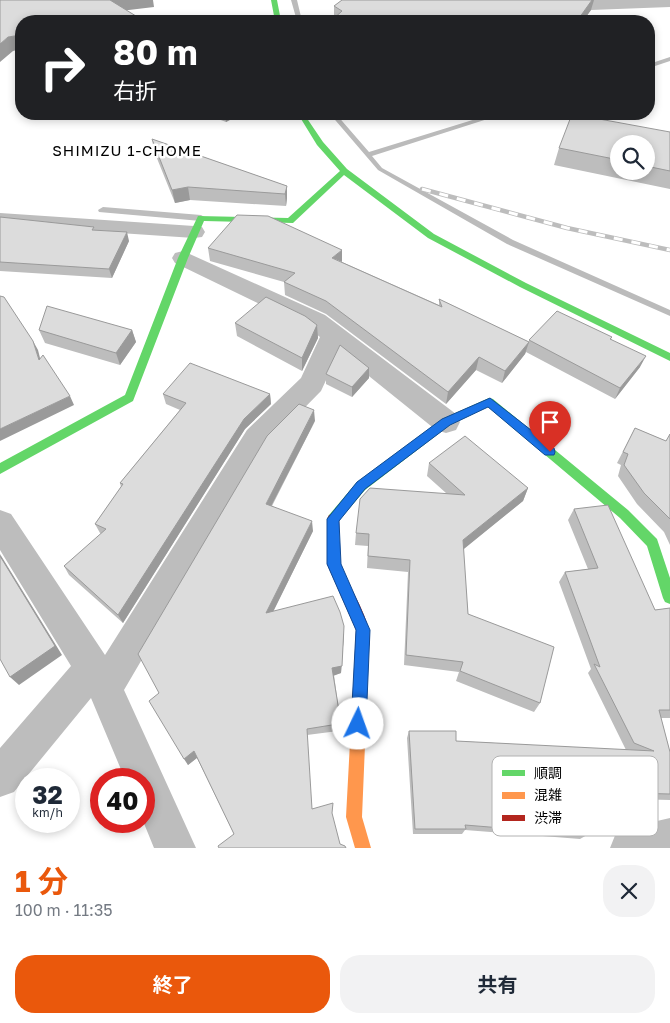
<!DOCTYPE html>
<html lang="ja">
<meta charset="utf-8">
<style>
:root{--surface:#fff;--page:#f2f2f3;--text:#1f2937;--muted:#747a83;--accent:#ea580c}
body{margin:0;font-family:"Golos Text","Noto Sans JP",sans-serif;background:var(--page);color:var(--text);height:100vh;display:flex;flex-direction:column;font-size:19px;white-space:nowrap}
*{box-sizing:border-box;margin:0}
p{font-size:16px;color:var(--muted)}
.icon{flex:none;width:28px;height:28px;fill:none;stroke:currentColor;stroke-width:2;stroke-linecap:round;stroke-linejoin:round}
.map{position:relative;height:848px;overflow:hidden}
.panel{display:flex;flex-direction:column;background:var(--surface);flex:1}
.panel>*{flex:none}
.hud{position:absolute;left:15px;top:15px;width:640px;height:105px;border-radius:20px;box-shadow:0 2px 8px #0003;background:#202124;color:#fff;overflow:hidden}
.fabs{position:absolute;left:610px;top:135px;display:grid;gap:10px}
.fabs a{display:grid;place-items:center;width:45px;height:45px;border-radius:50%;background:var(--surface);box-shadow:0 2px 8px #0003;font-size:25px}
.speed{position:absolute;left:15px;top:768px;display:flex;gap:10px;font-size:25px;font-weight:700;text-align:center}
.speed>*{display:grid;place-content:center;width:65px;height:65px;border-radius:50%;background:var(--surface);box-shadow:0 2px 8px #0003;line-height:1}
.speed small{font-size:12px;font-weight:400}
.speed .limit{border:8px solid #d22;background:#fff;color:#111}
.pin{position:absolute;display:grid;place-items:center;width:42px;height:42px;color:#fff;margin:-51px -21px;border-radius:50% 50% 50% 0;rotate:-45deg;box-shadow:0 0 5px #0007}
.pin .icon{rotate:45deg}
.me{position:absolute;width:55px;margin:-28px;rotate:3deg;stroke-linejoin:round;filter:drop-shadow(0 0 4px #0008)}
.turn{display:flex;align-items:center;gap:18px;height:105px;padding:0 15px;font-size:22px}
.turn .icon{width:65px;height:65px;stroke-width:2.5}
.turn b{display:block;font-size:35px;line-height:42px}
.round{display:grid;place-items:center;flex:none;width:52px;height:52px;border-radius:20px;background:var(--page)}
.head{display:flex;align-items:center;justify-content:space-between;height:85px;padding:0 15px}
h1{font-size:30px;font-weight:700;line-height:38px;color:var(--accent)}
.action{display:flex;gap:10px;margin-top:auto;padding:10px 15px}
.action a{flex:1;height:58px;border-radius:20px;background:var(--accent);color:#fff;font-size:20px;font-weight:700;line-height:58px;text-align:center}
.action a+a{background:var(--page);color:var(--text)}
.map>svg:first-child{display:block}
</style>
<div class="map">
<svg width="670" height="848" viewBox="0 0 670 848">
<rect width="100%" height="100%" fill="#fff"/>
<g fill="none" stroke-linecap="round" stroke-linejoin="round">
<path fill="#bbb" fill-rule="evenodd" d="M291 0H297L302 21H297Z
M670 57V61L649 68V64Z
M330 114H336L369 152 492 114H501L500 115 372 156 382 168 513 240 670 310V316L507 244 378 170Z"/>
<path fill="#bdbdbd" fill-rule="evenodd" d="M278 17 282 19 281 21H235L239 19Z
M103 207 201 215 206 218 201 221 99 212 98 210Z"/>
<path fill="#bdbdbd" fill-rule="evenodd" d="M0 213 194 226 202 227 205 232 202 237 194 238 0 225Z
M183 251 325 315 456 414 460 422 456 430 446 433 436 430 339 352 321 391 267 446 124 690 196 848H154L143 821 144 779H125L91 698 14 792 0 797V748L71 666 0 550V510L11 514 105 655 247 430 301 378 320 337 307 327 175 263 172 258 175 253Z
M670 818V848H610L616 833 631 827Z"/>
<path fill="#63d668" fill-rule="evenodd" d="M271 0H277L281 21H275Z
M298 114H304L323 142 347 169 434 234 526 283 670 353V361L520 287 428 238 344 175 293 223 204 221 188 258 133 401 0 474V463L125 395 178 258 198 216 288 218 340 171 317 145Z
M489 398 493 399 628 510 657 539 670 578V604L665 602 663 598 647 546 620 518 488 407 450 425 365 490 337 523 333 524 329 523 327 519 329 515 357 482 442 419Z"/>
<path fill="#ff974d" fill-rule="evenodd" d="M362 642 367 644 369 649 362 817 371 848H355L346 817 355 649 357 644Z"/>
<path fill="#b3261e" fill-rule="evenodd" d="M333 514 337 515 339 519C340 533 337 553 341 566 350 592 379 627 367 654L362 656 357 654 355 649 356 630 327 564V519L329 515Z"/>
<defs>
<path id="rail" d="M422 189 567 228 670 250"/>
</defs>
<use href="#rail" stroke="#bdbdbd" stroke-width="4.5"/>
<use href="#rail" stroke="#fff" stroke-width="3" stroke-dasharray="9" stroke-linecap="butt"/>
</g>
<path fill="#bdbdbd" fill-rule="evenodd" d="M342 0H670V7L591 10 583 21H331L334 18V6Z
M205 114H241L226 122Z
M670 132V189L554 165 559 148ZM619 144H646V171H619Z
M152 139 287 186V198L286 206 190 200 175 203 154 151Z
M0 217 94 227 95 230 129 241 112 278 0 271Z
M208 248 342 262 439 305V299L529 342V340L612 337 611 339 640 367 615 399 526 352 525 354 502 383 476 370 446 404 326 314 285 295 284 282 210 261Z
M235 323 317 325 318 338 302 371 237 336Z
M39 330H132L136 342 120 365 45 343Z
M369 368V378L352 397 326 384V374Z
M163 394H270L271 404 245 429 123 623 69 575 64 566 101 534 100 533 95 524 121 487 120 483 180 410 166 404Z
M315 421 272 506 313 531 273 612 344 634 341 673 334 675 339 711 338 731 307 735 234 834 197 758 188 765 159 693Z
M635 428 666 441 670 434V545L664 532 637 504 618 476 621 465 617 463Z
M429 463 528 488 523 501 463 549 468 614 540 703 534 712 456 681 459 672 404 665 408 572 367 568 368 546 355 545 356 533 446 493 427 476Z
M574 509 655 610 670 608V718H661L670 752V800L632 799 635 813 626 818 585 817 587 835 580 839 465 830 462 834H413L407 738 409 731 456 741 626 750 588 673 591 669 559 582 565 572 588 569 568 520Z"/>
<path fill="#9a9a9a" d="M109 0H153L154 7 112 12Z
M592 0H594L591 10 583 21H577Z
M21 35V49L13 51 0 62V44L8 37Z
M225 114H241L226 122Z
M287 186V198L286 206 285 194Z
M188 187 190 200 175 203 172 190Z
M127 232 129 241 112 278 109 269Z
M342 250V262L332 258Z
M317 325 318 338 302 371V358Z
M132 330 136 342 120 365 116 353Z
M33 341 38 350 43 370 39 360Z
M529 342 525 354 502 383 505 371Z
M646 356 640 367 615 399 620 388Z
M479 357 476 370 446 404 448 392Z
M369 368V378L352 397V387Z
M270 394 271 404 245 429 123 623 118 615 244 419Z
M70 396 74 405 0 441V429Z
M314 410 315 421 267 514 266 504Z
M528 488 523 501 459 553 463 540Z
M312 521 313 531 268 622 266 613Z
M0 554 62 655 19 685 10 677Z
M344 634 341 673 333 676 332 668Z
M194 751 198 757 188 765 184 759Z"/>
<path fill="#dcdcdc" stroke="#9a9a9a" d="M0 0H110L144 21H21V35L8 37 0 44Z
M342 0H592L577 21H331L342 11 334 6Z
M572 114 670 132V171L646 166V144H619V160L559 148Z
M152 139 287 186 285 194 188 187 172 190Z
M237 215 268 216 342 250 332 258 442 307 439 299 529 342 505 371 479 357 448 392 326 301 284 282 295 273 208 248Z
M0 217 94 227 92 230 127 232 109 269 0 262Z
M0 296 4 297 33 341 39 360 43 355 70 396 0 429Z
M266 297 305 316 317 325 302 358 235 323Z
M47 306 132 330 116 353 39 330Z
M557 311 612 337 610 339 646 356 620 388 529 340Z
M340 345 369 368 352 387 326 374Z
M190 363 270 394 244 419 118 615 64 566 106 529 95 524 123 484 120 483 186 403 163 394Z
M299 404 314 410 266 504 312 521 266 613 333 596 340 612 344 626 342 666 332 668 339 711 338 724 307 729 312 809 333 803 332 813 340 844 345 846 346 848H219L218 846 234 834 194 751 184 759 149 701 159 693 138 654 267 436Z
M635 428 666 441 670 434V519L644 493 624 465 628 454 623 452Z
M465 436 528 488 463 540 468 614 554 647 540 703 460 671 463 662 406 655 410 560 368 556 369 534 356 533 360 499 370 488 465 495 429 463Z
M608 505 655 610 670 608V710H659L670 752V794L630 793 635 813 584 811 587 835 465 825 466 829H415L409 731H456V741L654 751 634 743 594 664 600 667 565 572 598 568 574 509Z
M0 556 55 646 10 677 0 659Z"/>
<path fill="#1a73e8" stroke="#114b97" d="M490 398 554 448 555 452 554 455H545L488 407 450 425 365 489 339 521 341 564 370 630 366 724 364 729 358 731 353 729 351 724 356 630 327 564V519L357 482 442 419Z"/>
<g text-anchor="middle" stroke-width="5" stroke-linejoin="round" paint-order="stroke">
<g font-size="15" letter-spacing="1" fill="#000" stroke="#fff">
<text x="127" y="156">SHIMIZU 1-CHOME</text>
</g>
</g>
<rect x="492" y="756" width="166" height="80" rx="8" fill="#fff" stroke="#b2b2b2" stroke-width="1"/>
<rect x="502" y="770" width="23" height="6" fill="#63d668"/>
<rect x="502" y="792" width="23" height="7" fill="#ff974d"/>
<rect x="502" y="815" width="23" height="6" fill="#b3261e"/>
<g font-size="14" fill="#000">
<text x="534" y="778">順調</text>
<text x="534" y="800">混雑</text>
<text x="534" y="823">渋滞</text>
</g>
</svg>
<div class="fabs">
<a><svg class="icon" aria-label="search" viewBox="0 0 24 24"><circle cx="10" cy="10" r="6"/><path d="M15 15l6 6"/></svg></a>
</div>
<div class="speed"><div>32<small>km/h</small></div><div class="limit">40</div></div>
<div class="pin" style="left:550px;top:452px;background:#d93025"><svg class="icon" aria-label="arrive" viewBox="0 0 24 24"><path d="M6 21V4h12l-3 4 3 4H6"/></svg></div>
<svg class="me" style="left:358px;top:724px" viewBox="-20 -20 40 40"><circle r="19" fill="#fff"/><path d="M0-13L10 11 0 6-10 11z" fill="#1a73e8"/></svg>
<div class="hud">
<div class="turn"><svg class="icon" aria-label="right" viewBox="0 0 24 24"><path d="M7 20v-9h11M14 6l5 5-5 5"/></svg><div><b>80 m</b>右折</div></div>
</div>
</div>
<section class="panel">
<div class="head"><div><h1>1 分</h1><p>100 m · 11:35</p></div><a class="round"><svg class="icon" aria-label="close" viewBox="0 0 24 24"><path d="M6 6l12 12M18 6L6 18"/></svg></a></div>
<div class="action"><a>終了</a><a>共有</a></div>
</section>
